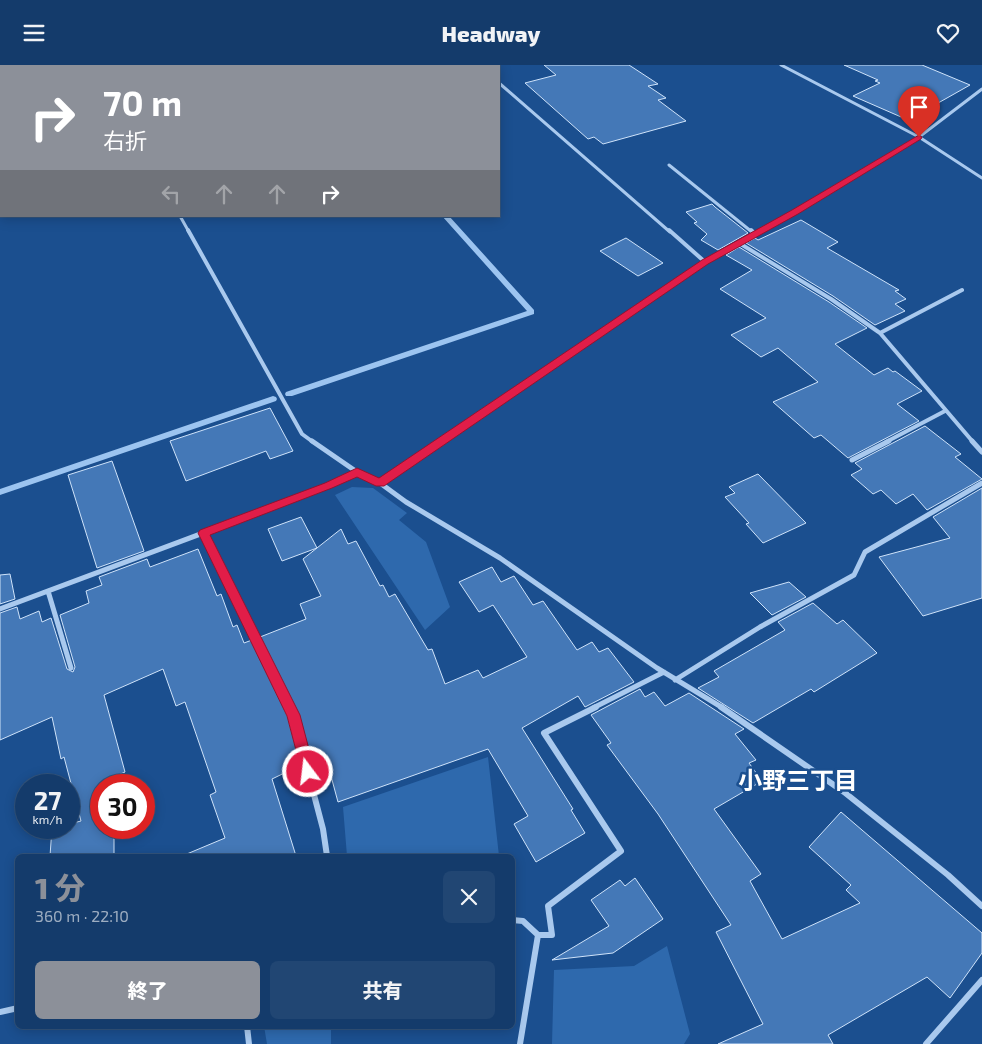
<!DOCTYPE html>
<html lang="ja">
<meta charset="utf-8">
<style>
:root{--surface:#143b6b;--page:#214673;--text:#f1f3f6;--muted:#9dadc1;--line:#33557e;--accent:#8c9099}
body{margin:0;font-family:"Exo 2","Noto Sans JP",sans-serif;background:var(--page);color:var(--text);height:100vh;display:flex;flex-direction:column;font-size:19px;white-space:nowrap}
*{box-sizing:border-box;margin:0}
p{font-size:16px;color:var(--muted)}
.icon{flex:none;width:28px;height:28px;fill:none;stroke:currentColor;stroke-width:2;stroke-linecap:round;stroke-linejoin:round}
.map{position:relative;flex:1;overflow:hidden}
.drawer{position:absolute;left:15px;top:789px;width:500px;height:175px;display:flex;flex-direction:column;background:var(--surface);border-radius:8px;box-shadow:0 2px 12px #0003,0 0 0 1px var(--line)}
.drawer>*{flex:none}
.hud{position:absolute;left:0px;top:0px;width:500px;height:152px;box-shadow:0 2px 12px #0003,0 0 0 1px var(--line);background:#8c9099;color:#fff;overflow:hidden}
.speed{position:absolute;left:15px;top:709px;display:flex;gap:10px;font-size:25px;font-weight:700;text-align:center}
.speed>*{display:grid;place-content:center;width:65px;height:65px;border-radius:50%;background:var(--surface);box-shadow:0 2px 12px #0003,0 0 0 1px var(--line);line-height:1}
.speed small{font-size:12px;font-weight:400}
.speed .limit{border:8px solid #d22;background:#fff;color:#111}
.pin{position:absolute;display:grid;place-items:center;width:42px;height:42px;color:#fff;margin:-51px -21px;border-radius:50% 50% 50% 0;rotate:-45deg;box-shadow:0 0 5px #0007}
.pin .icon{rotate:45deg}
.me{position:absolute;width:55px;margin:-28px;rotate:345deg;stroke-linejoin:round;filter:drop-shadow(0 0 4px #0008)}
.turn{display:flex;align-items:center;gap:18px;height:105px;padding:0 20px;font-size:22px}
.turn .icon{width:65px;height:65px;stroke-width:2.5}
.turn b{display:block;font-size:35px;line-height:42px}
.lanes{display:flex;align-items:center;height:48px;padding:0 20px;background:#0003;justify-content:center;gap:25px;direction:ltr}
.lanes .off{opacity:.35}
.round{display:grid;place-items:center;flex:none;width:52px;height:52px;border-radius:8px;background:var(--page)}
.headline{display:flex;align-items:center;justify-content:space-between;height:85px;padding:0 20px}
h1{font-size:30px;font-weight:800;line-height:38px;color:var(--accent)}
.primary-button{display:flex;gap:10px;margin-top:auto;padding:10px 20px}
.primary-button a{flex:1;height:58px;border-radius:8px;background:var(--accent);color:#fff;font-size:20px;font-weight:800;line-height:58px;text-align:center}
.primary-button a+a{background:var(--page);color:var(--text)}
header{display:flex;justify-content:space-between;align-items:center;height:65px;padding:0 20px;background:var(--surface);font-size:22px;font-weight:800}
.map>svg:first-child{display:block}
</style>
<header><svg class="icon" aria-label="menu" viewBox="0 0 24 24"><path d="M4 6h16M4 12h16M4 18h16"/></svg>Headway<svg class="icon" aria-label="heart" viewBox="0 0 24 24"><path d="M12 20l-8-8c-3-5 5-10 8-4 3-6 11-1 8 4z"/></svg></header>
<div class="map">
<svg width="982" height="979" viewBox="0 0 982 979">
<rect width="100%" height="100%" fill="#1b4f8f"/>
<path fill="#2e69ad" d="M352 422 373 423 407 448 399 455 426 477 450 542 425 565 335 430Z
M488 692 499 791H347L343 742Z
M667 881 690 969 684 979H552L554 905 634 901Z
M264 961H331V979H267Z"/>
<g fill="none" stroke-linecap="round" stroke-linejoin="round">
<path fill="#9cc4f0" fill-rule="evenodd" d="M307 0H312V1H307Z
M442 151H449L534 245V249L292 331H286L285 329 286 327 527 246Z
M273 331 276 332 277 334 276 336 0 430V424Z"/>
</g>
<path fill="#4478b7" stroke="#cfe3fa" d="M544 0H629L658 19 648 21 666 33 658 35 686 56 603 79 594 72 588 74 525 18 556 10Z
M844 0H922L970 20 908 55 853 31 880 18 875 16 878 15Z
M712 139 715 142 748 168 718 185 701 175 707 169 694 158 697 157 686 147Z
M801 155 838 177 827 183 899 225 895 226 906 234 895 239 905 246 875 260 833 231 746 178 755 173 758 175Z
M626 173 663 198 638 211 600 186Z
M739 182 829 237 867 263 835 279 874 310 888 303 893 307 895 306 922 326 897 339 919 356 848 393 821 370 814 373 773 337 818 317 778 283 761 292 731 270 766 253 720 224 752 205 726 190Z
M270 343 293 386 270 394 266 386 186 416 170 376Z
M925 361 961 389 955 392 982 414 927 445 913 429 896 439 881 425 873 429 851 410 862 404 855 398Z
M112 396 144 486 97 503 68 410Z
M758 409 806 458 763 478 746 459 749 458 725 432 735 428 729 422Z
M982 423V533L923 551 879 492 950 473 933 452Z
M301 452 317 483 282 496 268 464Z
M341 464 348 479 356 476 380 521 383 520 389 532 395 529 428 585 432 584 445 619 478 605 483 613 527 592 493 540 479 547 459 517 492 502 501 517 514 511 533 540 543 536 577 585 592 577 599 587 608 583 634 617 585 642 578 631 522 663 573 744 571 745 585 768 536 797 514 759 528 751 488 684 338 737 325 689 310 696 298 648 260 572 306 554 300 539 321 531 303 494Z
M198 484 217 531 221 529 233 562 237 560 244 578 252 575 288 652 301 700 272 714 296 791H182L225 773 210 730 216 727 185 637 176 641 163 604 104 630 125 707 101 718V762H114V791H50L52 763 69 762V759L81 756 64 692 61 694 52 652 0 675V548L17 542 20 554 39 546 42 557 51 553 67 604 73 607 75 602 60 550 89 538 86 526 102 520 99 512 147 494 150 502Z
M10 509 15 534 0 539V510Z
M789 517 806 532 772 550 750 528Z
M813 538 837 559 843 555 877 588 814 627 811 624 753 658 698 623 719 612 714 606 785 565 778 557Z
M640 624 645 632 654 627 665 641 689 628 744 664 735 669 756 695 749 698 762 716 714 744 761 809 750 816 782 874 860 838 846 825 851 820 809 782 841 747 982 868V888L950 933 927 912 828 970 833 979H718L763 959 716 867 731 860 658 749 607 680 611 678 591 650Z
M635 813 663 854 613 888 552 895 609 861 591 835 620 815 625 821Z"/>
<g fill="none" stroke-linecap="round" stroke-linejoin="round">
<path stroke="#a9c9ee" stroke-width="3" d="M478 0 480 1
M781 0 919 72 982 113
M397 1 402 0
M499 18 670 167
M669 100 752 167
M180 151 189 167
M760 167 919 72 982 24"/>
<path stroke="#a9c9ee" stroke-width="4" d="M188 165 302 369 313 377
M669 165 705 197
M751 165 755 169
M739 178 831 234 880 268 973 377
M880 268 962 225
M441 377 705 197 762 165
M886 377 945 346"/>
<path stroke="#a9c9ee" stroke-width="5" d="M312 376 357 407 380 418 406 437 500 493 657 603 723 643
M972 376 982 387
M852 395 889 376
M380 418 442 376
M204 468 290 643
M48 526 71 603
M0 544 329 421 357 407
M675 615 760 562 854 510 865 487 982 418
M593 643 664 607"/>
<path stroke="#a9c9ee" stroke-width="6" d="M289 642 293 650 323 764 327 791
M721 642 844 727 948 810 982 841
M512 855 523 856 538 870 520 979
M538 870H552L548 841 621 786 544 668 596 642
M0 947 18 943
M247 961 249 979
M926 979 982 915"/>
</g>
<path fill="#e11d48" stroke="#92132f" d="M919 70 922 72 921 74 798 149 708 199 384 421H376L357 412 332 423 210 470 300 650 315 707 313 712 308 713 303 712 287 651 198 468 200 465 325 418 357 403 379 413 702 195 792 145Z"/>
<g text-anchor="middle" stroke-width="5" stroke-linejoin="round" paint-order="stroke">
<g font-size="24" font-weight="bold" fill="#fff" stroke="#1b4f8f">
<text x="798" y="724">小野三丁目</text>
</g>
</g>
</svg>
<div class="speed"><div>27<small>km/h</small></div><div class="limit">30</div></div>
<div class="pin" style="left:919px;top:72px;background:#d93025"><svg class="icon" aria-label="arrive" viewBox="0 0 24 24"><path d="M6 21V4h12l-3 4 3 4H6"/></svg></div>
<svg class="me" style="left:308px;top:707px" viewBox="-20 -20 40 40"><circle r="17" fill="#e11d48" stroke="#fff" stroke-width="3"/><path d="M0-11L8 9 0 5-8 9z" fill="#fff"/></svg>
<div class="hud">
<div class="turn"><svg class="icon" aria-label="right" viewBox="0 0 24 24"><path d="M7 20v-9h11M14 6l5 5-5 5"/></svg><div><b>70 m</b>右折</div></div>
<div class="lanes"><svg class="icon off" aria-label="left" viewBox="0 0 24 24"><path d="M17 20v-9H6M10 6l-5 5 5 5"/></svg><svg class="icon off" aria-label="ahead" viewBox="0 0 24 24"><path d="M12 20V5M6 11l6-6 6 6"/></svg><svg class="icon off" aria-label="ahead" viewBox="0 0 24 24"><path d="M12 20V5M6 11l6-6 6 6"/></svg><svg class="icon" aria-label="right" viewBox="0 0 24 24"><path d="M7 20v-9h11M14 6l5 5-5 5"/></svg></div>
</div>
<section class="drawer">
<div class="headline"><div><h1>1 分</h1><p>360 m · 22:10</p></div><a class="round"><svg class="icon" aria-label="close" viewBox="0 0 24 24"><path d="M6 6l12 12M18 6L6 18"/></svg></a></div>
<div class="primary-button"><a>終了</a><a>共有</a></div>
</section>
</div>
